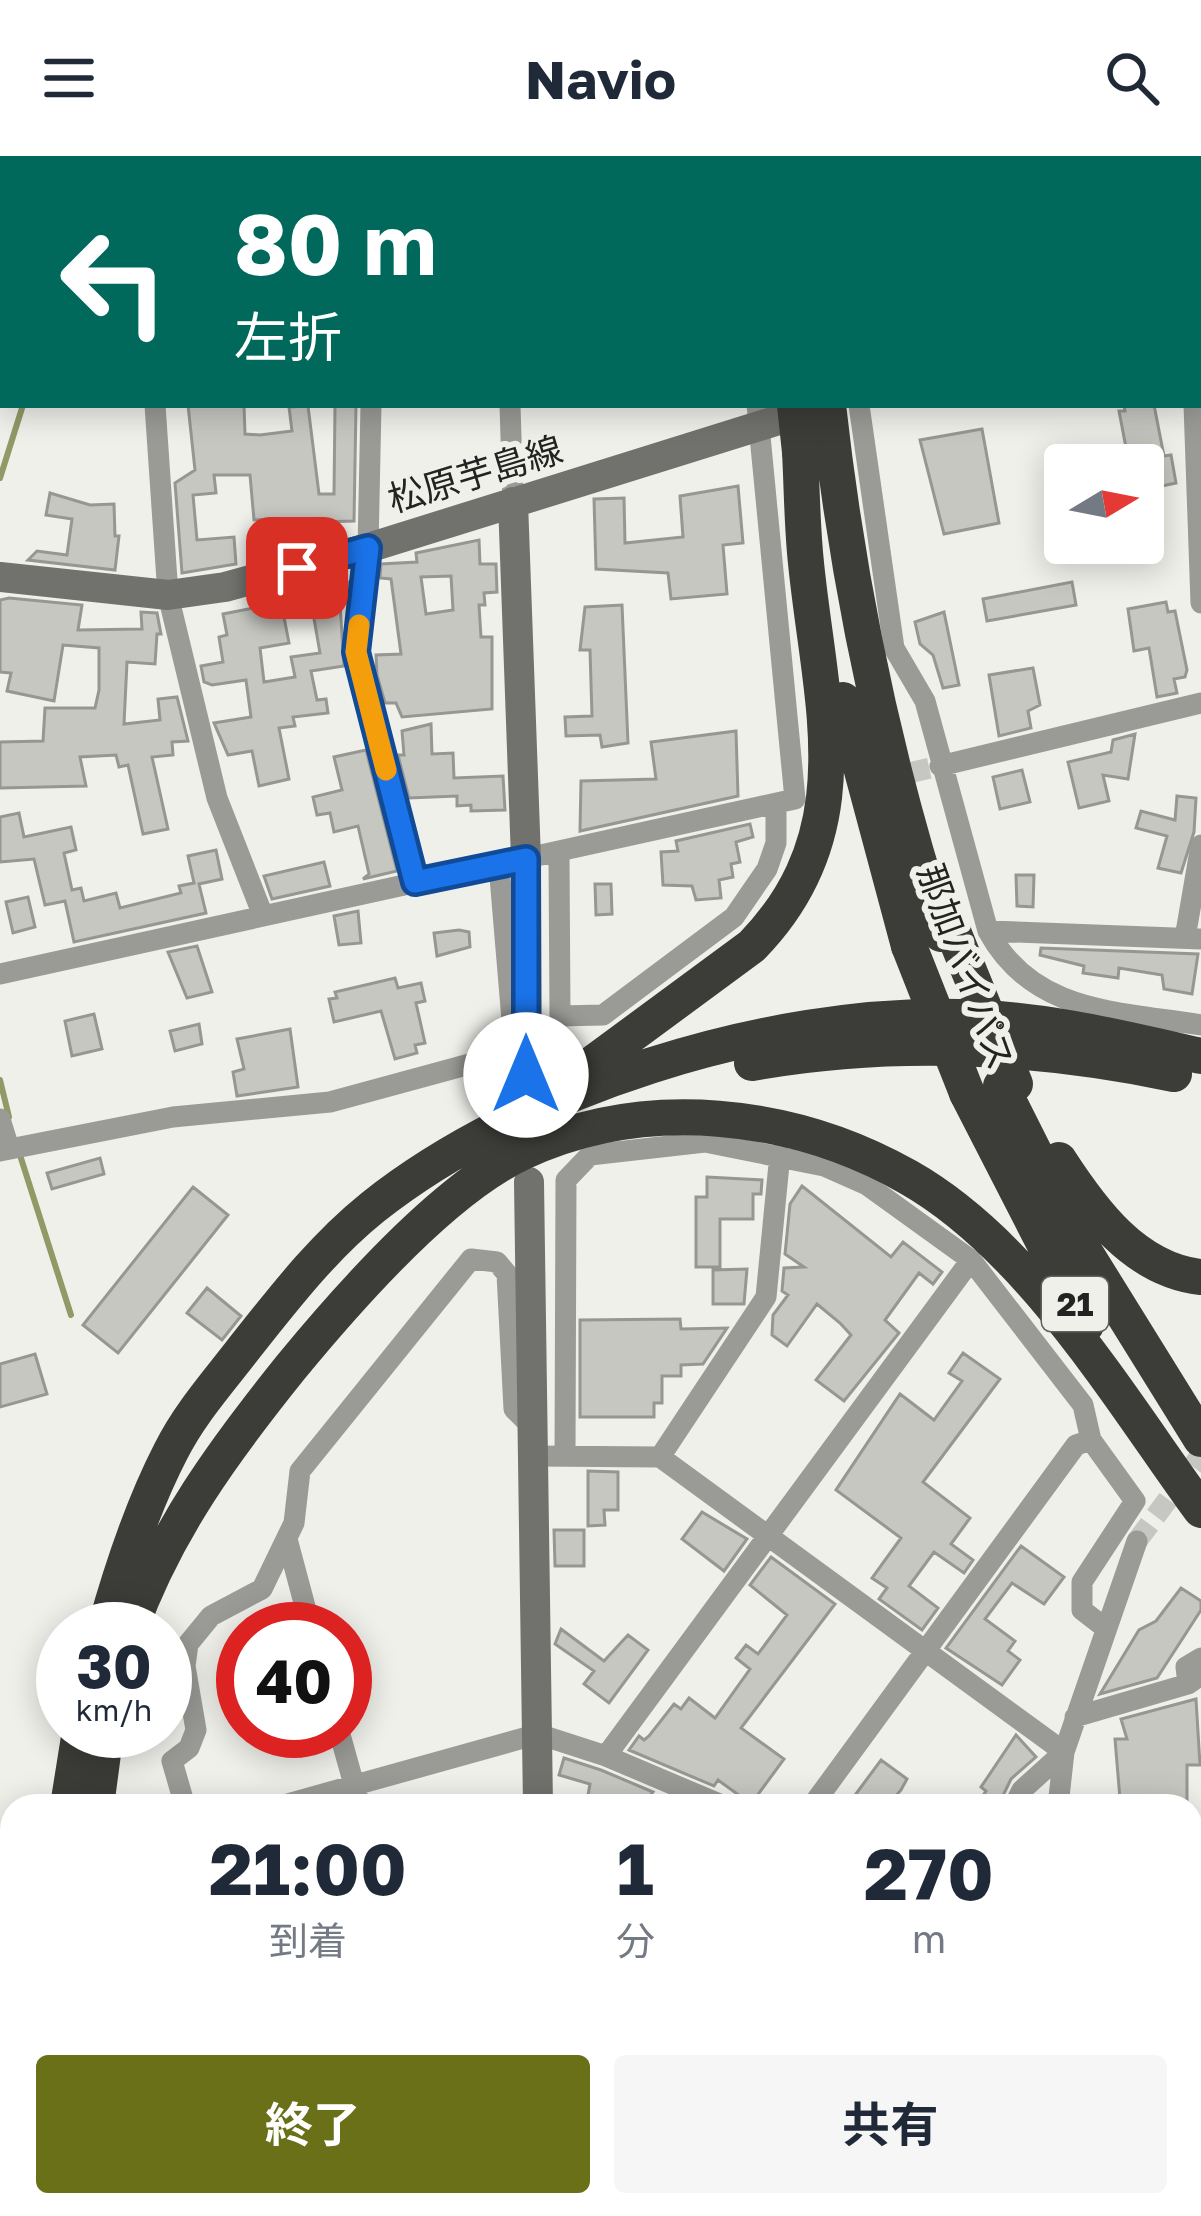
<!DOCTYPE html>
<html lang="ja">
<meta charset="utf-8">
<style>
:root{--surface:#fff;--page:#f6f6f7;--text:#1f2937;--muted:#747a83;--accent:#697017}
body{margin:0;font-family:"Golos Text","Noto Sans JP",sans-serif;background:var(--page);color:var(--text);height:100vh;display:flex;flex-direction:column;font-size:45px;white-space:nowrap}
*{box-sizing:border-box;margin:0}
p{font-size:39px;color:var(--muted)}
.icon{flex:none;width:66px;height:66px;fill:none;stroke:currentColor;stroke-width:2;stroke-linecap:round;stroke-linejoin:round}
.map{position:relative;flex:1;overflow:hidden}
.panel{position:absolute;left:0px;top:1638px;width:1203px;height:423px;display:flex;flex-direction:column;background:var(--surface);border-radius:36px 36px 0 0;box-shadow:0 6px 30px #0003}
.panel>*{flex:none}
.banner{position:absolute;left:0px;top:0px;width:1203px;height:252px;box-shadow:0 6px 30px #0003;background:#00695c;color:#fff;overflow:hidden}
.needle{width:78px;rotate:80deg}
.fabs{position:absolute;left:1044px;top:288px;display:grid;gap:24px}
.fabs a{display:grid;place-items:center;width:120px;height:120px;border-radius:12px;background:var(--surface);box-shadow:0 6px 30px #0003;font-size:60px}
.speed{position:absolute;left:36px;top:1446px;display:flex;gap:24px;font-size:60px;font-weight:700;text-align:center}
.speed>*{display:grid;place-content:center;width:156px;height:156px;border-radius:50%;background:var(--surface);box-shadow:0 6px 30px #0003;line-height:1}
.speed small{font-size:30px;font-weight:400}
.speed .limit{border:18px solid #d22;background:#fff;color:#111}
.pin{position:absolute;display:grid;place-items:center;width:102px;height:102px;color:#fff;margin:-51px;border-radius:24px;box-shadow:0 6px 18px #0006}
.me{position:absolute;width:132px;margin:-66px;rotate:0deg;stroke-linejoin:round;filter:drop-shadow(0 0 9px #0008)}
.turn{display:flex;align-items:center;gap:42px;height:252px;padding:0 36px;font-size:54px}
.turn .icon{width:156px;height:156px;stroke-width:2.5}
.turn b{display:block;font-size:84px;line-height:102px}
.eta{display:flex;justify-content:space-evenly;align-items:center;height:204px;text-align:center}
.eta b{font-size:72px;font-weight:700;line-height:84px}
.cta{display:flex;gap:24px;margin-top:auto;padding:24px 36px}
.cta a{flex:1;height:138px;border-radius:12px;background:var(--accent);color:#fff;font-size:48px;font-weight:700;line-height:138px;text-align:center}
.cta a+a{background:var(--page);color:var(--text)}
header{display:flex;justify-content:space-between;align-items:center;height:156px;padding:0 36px;background:var(--surface);font-size:54px;font-weight:700}
.map>svg:first-child{display:block}
</style>
<header><svg class="icon" aria-label="menu" viewBox="0 0 24 24"><path d="M4 6h16M4 12h16M4 18h16"/></svg>Navio<svg class="icon" aria-label="search" viewBox="0 0 24 24"><circle cx="10" cy="10" r="6"/><path d="M15 15l6 6"/></svg></header>
<div class="map">
<svg width="1201" height="2060" viewBox="0 0 1201 2060">
<rect width="100%" height="100%" fill="#eff0ea"/>
<g fill="none" stroke-linecap="round" stroke-linejoin="round">
<path stroke="#929866" stroke-width="6" d="M80 3 81 0
M0 322 23 249
M0 924 9 961
M19 996 71 1159"/>
</g>
<path fill="#c6c7c1" stroke="#969792" stroke-width="3" fill-rule="evenodd" d="M188 249H244L245 278 260 279 292 275 289 251 308 250 319 338H334L335 249H356L354 365 320 366 323 384 258 402 276 396 271 363 254 364 250 319H214L216 337 193 339 197 384 234 381 236 408 182 417 175 327 195 314Z
M1124 249H1154L1164 300 1171 299 1176 327 1143 334V309L1137 300 1128 302 1119 255H1125Z
M982 273 999 367 944 378 920 284Z
M738 330 743 387 723 389 727 438 671 443 668 417 596 413 594 343 624 342 625 387 683 381 680 340Z
M50 337 90 349 114 348 115 380H119L115 414 28 404 37 395 67 399 72 363 46 359Z
M479 384 480 408H496L497 436 484 437 485 449H479L481 481H492V553L402 561 396 547H385L377 519 376 499 401 498 391 423 380 422 381 408 417 406 416 397ZM451 420 453 454 426 458 421 421Z
M349 426 347 447 340 448 344 510 311 515 317 544 326 543 328 557 293 561 295 570 279 572 289 623 259 630 252 595 228 599 214 567 251 561 246 524 212 529 204 526 201 510 223 506 219 481 227 479 223 458 264 450 263 441 305 429 306 435ZM312 451 320 497 291 501 295 521 264 526 260 492 289 487 283 456Z
M1072 426 1076 449 987 465 983 443Z
M9 442 82 449 78 474 142 473 141 456 157 457 161 478H157L155 508 127 506 124 568 160 564 158 543 177 541 188 585 172 586 173 599 152 601 168 673 143 678 128 609 119 611 116 599 80 601 86 630 0 632V586L43 585 45 552H95L99 534V492L63 489 54 545 7 535 11 517 0 516V444Z
M1166 446 1168 456 1175 455 1187 514 1185 521 1174 523 1177 537 1157 541 1149 492 1134 495 1128 453Z
M622 449 628 587 602 591 600 579 566 580 565 561 592 560 590 494H580L585 451Z
M944 456 959 529 943 532 933 499 920 488 915 466Z
M1033 512 1040 549 1028 555 1031 572 999 580 989 519Z
M431 568 432 598 453 597 454 622 503 620 505 654 471 655V649L457 650V640L409 642 398 599H404L402 575Z
M736 575 738 640 580 675 581 625 656 623 651 586Z
M1135 578 1128 623 1103 619 1109 645 1079 652 1068 606 1111 596 1113 584Z
M366 594 397 715 363 723 369 718 358 670 334 676 330 657 317 659 313 641 342 634 334 601Z
M1022 614 1030 646 1000 653 993 621Z
M1177 640 1196 642 1194 676 1181 717 1158 712 1167 680 1136 672 1141 655 1175 664Z
M19 657 24 681 71 671 76 694 64 697 72 734 81 732 84 745 116 737 120 752 181 737 179 730 194 727 188 700 216 694 222 723 199 728 206 757 74 786 65 745 45 749 34 703 0 706V661Z
M750 668 753 681 736 686 740 706 731 708 733 721 719 724 721 742 696 744 692 730 663 729 661 696 678 695 676 685Z
M324 706 330 730 272 743 264 720Z
M1016 719H1034L1033 751 1017 750Z
M595 728H611L612 758 596 759Z
M28 741 35 771 13 777 6 746Z
M358 755 361 787 339 789 334 760Z
M459 774 469 776 470 791 437 800 434 777Z
M197 790 212 836 187 842 168 796Z
M1041 792 1198 798 1192 838 1164 833 1162 819 1119 812 1118 822 1083 817 1084 810 1040 799Z
M395 822 398 832 421 827 425 845 416 847 425 887 415 889 417 897 395 903 381 855 334 866 329 843 337 842 335 836Z
M94 858 102 893 72 900 65 865Z
M199 868 202 888 175 895 170 875Z
M290 873 298 931 237 940 233 916 244 913 237 883Z
M100 1002 104 1018 52 1033 47 1017Z
M707 1021 762 1024 761 1038H753V1063H720V1111H696V1041H707Z
M802 1030 891 1101 903 1086 942 1116 933 1128 919 1117 885 1164 899 1177 844 1245 816 1224 851 1179 840 1167 817 1148 787 1190 772 1179 773 1159 788 1139 782 1135 784 1112 804 1111 785 1098 790 1048Z
M193 1031 228 1059 118 1197 83 1169Z
M747 1113 744 1148H713V1114Z
M207 1132 241 1160 222 1184 187 1157Z
M680 1163 681 1173 727 1172 703 1208 681 1209V1220H662V1247H654V1261H580V1164Z
M963 1197 1000 1223 923 1326 970 1362 951 1388 973 1404 964 1417 934 1396 909 1430 938 1452 922 1474 879 1443 887 1432 872 1422 901 1382 836 1334 900 1238 934 1264 962 1225 949 1217Z
M35 1198 47 1238 0 1251V1208Z
M588 1315 618 1316V1354H604L605 1369 588 1370Z
M702 1356 747 1383 724 1415 682 1383Z
M554 1374H584V1410H555Z
M1021 1390 1064 1421 1044 1448 1012 1427 985 1463 1015 1485 1008 1495 1020 1504 1002 1529 946 1492Z
M771 1401 835 1448 741 1572 784 1603 751 1648 718 1624 714 1630 629 1594 639 1580 644 1584 649 1580 674 1548 681 1553 689 1542 715 1562 750 1513 736 1502 746 1489 758 1498 787 1459 750 1429Z
M1181 1432 1201 1445V1454L1157 1522 1100 1538 1139 1474 1156 1465Z
M561 1473 604 1505 628 1479 648 1494 609 1547 584 1528 594 1515 555 1488Z
M1196 1543 1200 1609H1187V1650H1152V1641L1120 1643 1115 1583H1127L1121 1563Z
M1016 1579 1036 1601 1011 1623 1000 1646 976 1650 986 1635 981 1631Z
M564 1602 601 1614 653 1636 647 1644 627 1640 626 1650H586L590 1628 559 1619Z
M881 1604 907 1623 901 1634 887 1650H847Z"/>
<g fill="none" stroke-linecap="round" stroke-linejoin="round">
<path stroke="#c6c7c2" stroke-width="21" stroke-dasharray="21 10" stroke-linecap="butt" d="M818 637 940 610
M1137 1385 1201 1299"/>
<path stroke="#9a9a97" stroke-width="21" d="M372 0V3
M501 0V3
M732 0V3
M835 0V3
M144 3V0
M1194 3V0
M0 76H3
M155 249 168 439 217 642 262 757
M371 249 368 392 356 496 415 726
M510 249 513 346
M859 249 894 492 925 545 988 775C1033 858 1117 855 1201 869
M1194 249 1201 447
M940 610 1201 547
M559 698 560 860 603 859 734 761 767 713 776 687V647
M988 775 1201 783
M1185 782 1201 689
M0 818 795 643 757 249
M0 963 9 992
M0 995 173 961 330 946 503 899 512 864 499 709
M535 1300 660 1301 1064 1596
M565 1300 566 1024 590 999 705 986 824 1010 867 1029 971 1104 1083 1249 1091 1284 1135 1345 1082 1426V1454L1104 1471
M660 1301 766 1141 780 998
M287 1383 311 1473
M1188 1528 1186 1511 1201 1502
M1075 1561 1188 1528 1201 1519
M339 1575 360 1650
M185 1650 172 1605 189 1592 196 1574 185 1510 188 1488 211 1460 262 1433 294 1367 300 1315 471 1103 497 1106 507 1118 514 1253 534 1273
M280 1650 538 1578 606 1600
M724 1650 606 1600 971 1104
M812 1650 1076 1289 1091 1284
M1014 1650 1022 1634 1064 1596
M1058 1650 1064 1596 1137 1385
M1191 1690 1201 1689
M0 1730 12 1726
M1191 1785 1201 1783
M1191 1872 1201 1871
M1191 2005 1201 2004
M325 2049 375 2060
M1064 2049 1066 2060
M303 2060 306 2049
M735 2060 738 2049
M871 2060 1014 2049"/>
<path stroke="#71716e" stroke-width="30" d="M1200 170 1201 169
M513 346 526 703 527 919
M0 421 168 439 225 431 368 392 814 253
M529 1026 538 1650
M538 2060V2049"/>
<path stroke="#3c3d38" stroke-width="36" d="M762 0V3
M800 0V3
M828 249C848 429 885 606 941 778
M843 544 909 790
M752 907C893 882 1034 889 1174 918
M562 930 752 790C864 675 820 548 806 407 802 370 802 333 800 296
M1001 930 1083 1093 1201 1283
M967 937 1086 1169
M1059 1004C1092 1055 1135 1114 1201 1121
M105 1473C122 1412 142 1351 171 1295 190 1257 219 1225 245 1191 284 1142 323 1091 373 1051 523 932 769 856 959 861 1040 862 1122 882 1201 900
M130 1473C166 1373 225 1293 291 1211 347 1143 443 1033 523 996 646 939 793 956 908 1021 1030 1090 1120 1243 1201 1354
M68 1650 80 1575
M96 1650 106 1575
M0 1907 12 1880
M205 2049 220 2060
M36 2060 37 2049"/>
<path stroke="#3c3d38" stroke-width="36" d="M795 249 800 296
M952 773 1015 928
M909 790 967 937"/>
</g>
<g fill="none" stroke-linecap="round" stroke-linejoin="round">
<defs>
<path id="route" d="M297 412 368 392 356 496 415 726 526 703V919"/>
</defs>
<use href="#route" stroke="#114b97" stroke-width="30"/>
<use href="#route" stroke="#1a73e8" stroke-width="21"/>
<path stroke="#f59e0b" stroke-width="21" d="M359 469 356 496 386 614"/>
</g>
<g text-anchor="middle" stroke-width="12" stroke-linejoin="round" paint-order="stroke">
<rect fill="#eff0ea" stroke="#60615d" stroke-width="3" x="1042" y="1121" width="66" height="54" rx="9"/>
<g font-size="33" font-weight="bold" fill="#232421">
<text x="1075" y="1160">21</text>
</g>
<g font-size="36" fill="#232421" stroke="#eff0ea">
<text transform="translate(475 318) rotate(-17)" y="13">松原芋島線</text>
<text transform="translate(966 811) rotate(70)" y="13">那加バイパス</text>
</g>
</g>
</svg>
<div class="fabs">
<a><svg class="needle" viewBox="-14 -14 28 28"><path d="M0-13l5 13h-10z" fill="#e53935"/><path d="M0 13l5-13h-10z" fill="#747a83"/></svg></a>
</div>
<div class="speed"><div>30<small>km/h</small></div><div class="limit">40</div></div>
<div class="pin" style="left:297px;top:412px;background:#d93025"><svg class="icon" aria-label="arrive" viewBox="0 0 24 24"><path d="M6 21V4h12l-3 4 3 4H6"/></svg></div>
<svg class="me" style="left:526px;top:919px" viewBox="-20 -20 40 40"><circle r="19" fill="#fff"/><path d="M0-13L10 11 0 6-10 11z" fill="#1a73e8"/></svg>
<div class="banner">
<div class="turn"><svg class="icon" aria-label="left" viewBox="0 0 24 24"><path d="M17 20v-9H6M10 6l-5 5 5 5"/></svg><div><b>80 m</b>左折</div></div>
</div>
<section class="panel">
<div class="eta">
<div><b>21:00</b><p>到着</p></div>
<div><b>1</b><p>分</p></div>
<div><b>270</b><p>m</p></div>
</div>
<div class="cta"><a>終了</a><a>共有</a></div>
</section>
</div>
